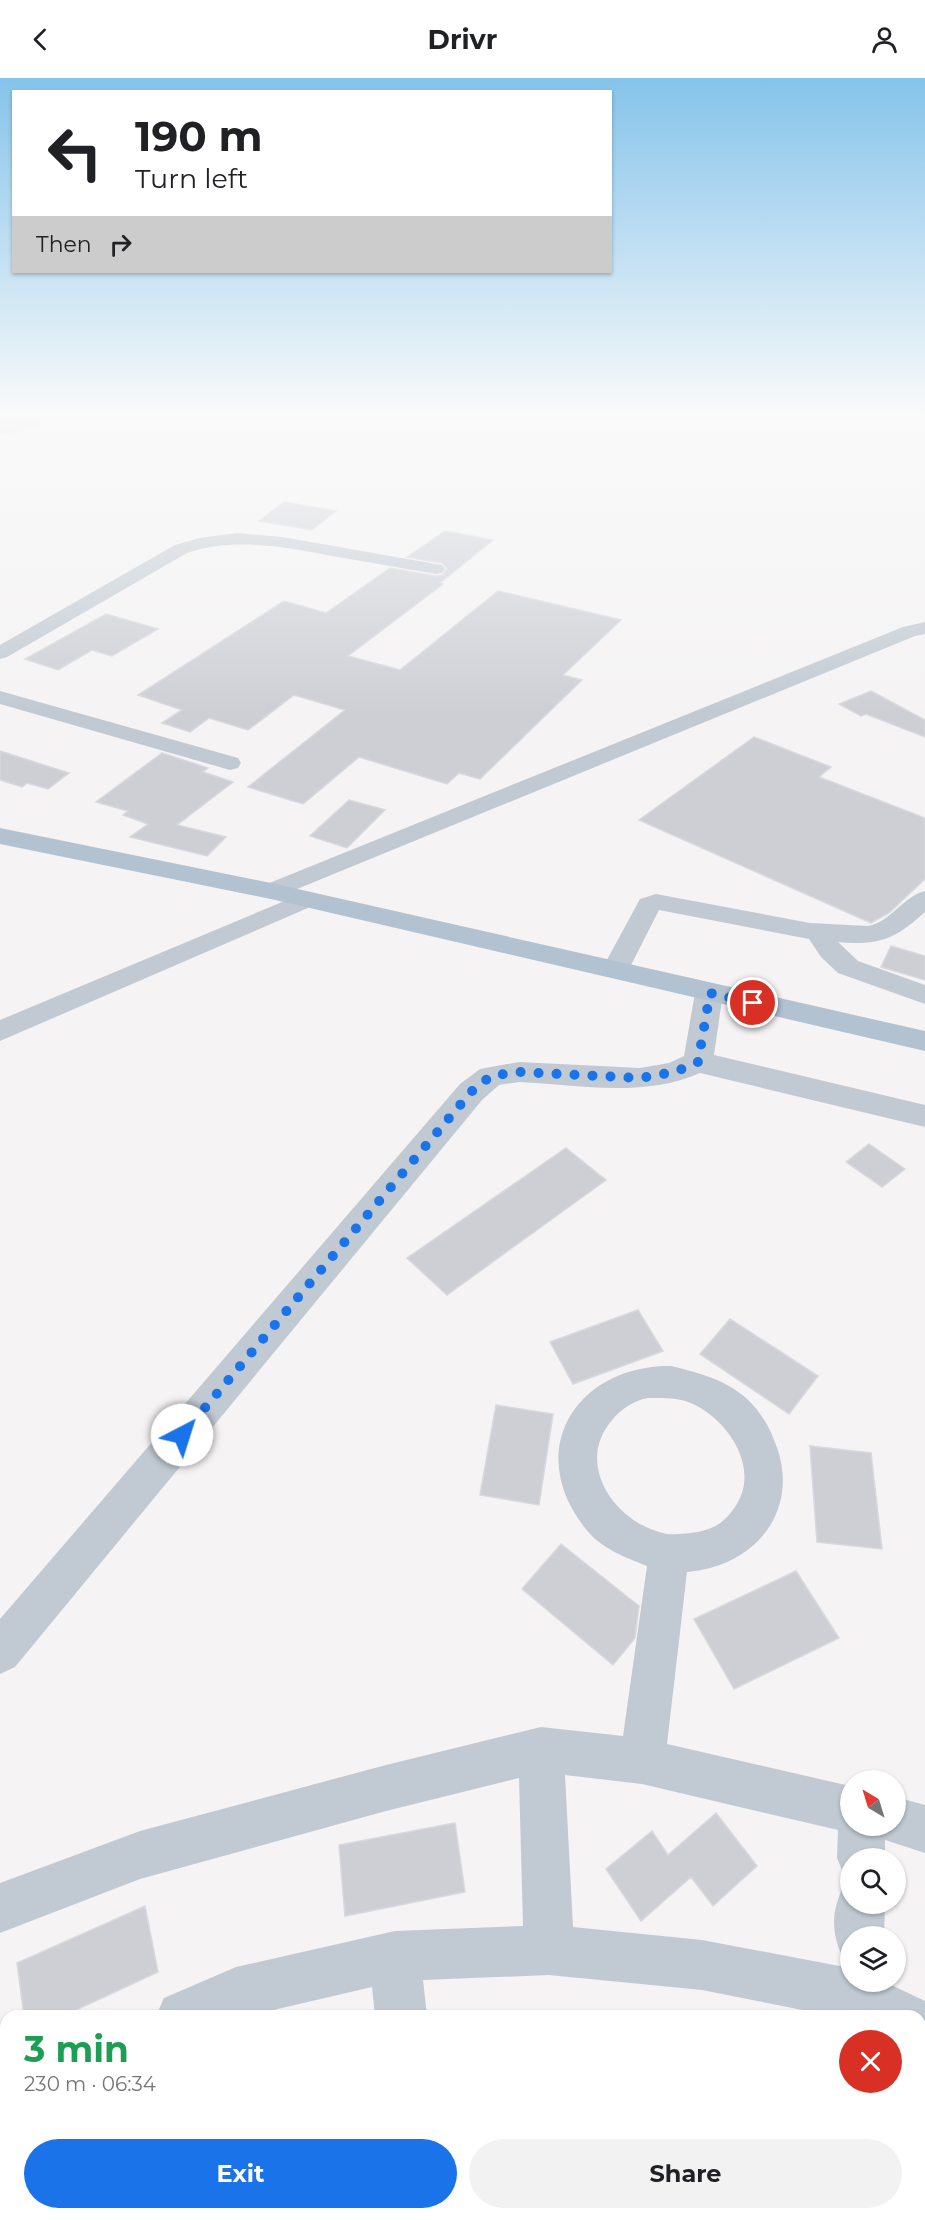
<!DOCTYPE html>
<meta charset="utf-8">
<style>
:root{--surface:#fff;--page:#f2f2f2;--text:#202124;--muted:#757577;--accent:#1a73e8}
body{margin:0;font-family:Montserrat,sans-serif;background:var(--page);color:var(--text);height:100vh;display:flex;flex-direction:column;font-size:22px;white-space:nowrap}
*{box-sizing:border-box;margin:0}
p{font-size:20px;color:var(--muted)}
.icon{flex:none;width:33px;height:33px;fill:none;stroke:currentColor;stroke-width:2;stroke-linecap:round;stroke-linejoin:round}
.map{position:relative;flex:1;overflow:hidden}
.details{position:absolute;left:0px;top:1932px;width:926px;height:210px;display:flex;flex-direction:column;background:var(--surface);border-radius:18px 18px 0 0;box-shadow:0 2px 4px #0004}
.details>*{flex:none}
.top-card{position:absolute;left:12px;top:12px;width:600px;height:183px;border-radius:0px;box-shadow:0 2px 4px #0004;background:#fff;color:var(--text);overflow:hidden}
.needle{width:39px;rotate:322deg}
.fabs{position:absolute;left:840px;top:1692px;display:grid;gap:12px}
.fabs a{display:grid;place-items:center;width:66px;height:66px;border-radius:50%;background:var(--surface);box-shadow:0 2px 4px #0004;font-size:30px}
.pin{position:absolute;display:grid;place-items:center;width:51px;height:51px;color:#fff;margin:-26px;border:3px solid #fff;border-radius:50%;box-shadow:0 2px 6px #0007}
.me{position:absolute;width:66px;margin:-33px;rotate:40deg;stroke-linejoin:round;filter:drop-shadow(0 0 4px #0008)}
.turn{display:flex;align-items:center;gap:21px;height:126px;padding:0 24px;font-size:27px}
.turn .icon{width:78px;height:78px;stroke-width:2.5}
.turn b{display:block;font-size:42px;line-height:51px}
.then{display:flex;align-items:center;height:57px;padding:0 24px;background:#0003;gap:12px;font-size:22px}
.round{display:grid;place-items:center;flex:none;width:63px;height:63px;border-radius:32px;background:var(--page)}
.summary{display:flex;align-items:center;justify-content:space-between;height:102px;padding:0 24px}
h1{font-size:36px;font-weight:700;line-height:45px;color:#1e9e55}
.primary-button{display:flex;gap:12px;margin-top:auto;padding:12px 24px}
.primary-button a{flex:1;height:69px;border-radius:36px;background:var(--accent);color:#fff;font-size:24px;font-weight:700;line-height:69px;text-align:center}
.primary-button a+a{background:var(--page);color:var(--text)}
header{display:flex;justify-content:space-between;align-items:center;height:78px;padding:0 24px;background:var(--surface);font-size:27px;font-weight:700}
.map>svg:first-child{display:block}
</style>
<header><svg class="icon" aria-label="back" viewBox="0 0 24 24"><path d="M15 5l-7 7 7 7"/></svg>Drivr<svg class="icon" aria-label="person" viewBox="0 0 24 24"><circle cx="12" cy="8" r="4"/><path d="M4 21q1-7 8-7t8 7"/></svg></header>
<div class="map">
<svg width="925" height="2142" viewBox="0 0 925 2142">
<rect width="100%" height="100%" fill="#f5f3f3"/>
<path fill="#cdcfd5" stroke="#d7d9de" stroke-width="1.5" d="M16 335 42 345 11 357 0 354V339Z
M284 424 336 433 312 452 259 443Z
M445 453 493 462 440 505 443 506 348 578 400 592 498 513 621 542 563 597 582 602 480 701 459 695 447 706 359 679 303 726 248 709 345 632 294 617 248 652 209 640 190 654 162 645 182 632 138 617 284 523 326 535 390 490 436 498 442 497 447 491 442 485 407 479Z
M106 536 158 551 112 578 92 572 58 592 25 581Z
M871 613 925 642V659L866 636 861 638 839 626Z
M754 659 831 689 819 699 925 740V801L889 835 871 845 639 742Z
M0 673 69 695 48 711 27 705 22 709 0 702Z
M162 675 208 690 203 694 233 704 177 747 226 759 207 778 130 759 148 746 123 737 128 733 96 724Z
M349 722 385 732 347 770 310 758Z
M891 868 925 878V902L881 889Z
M869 1066 905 1091 882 1109 846 1084Z
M566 1070 606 1102 447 1217 407 1180Z
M638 1232 663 1273 573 1306 550 1264Z
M730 1241 818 1298 789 1336 700 1276Z
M496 1327 553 1336 539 1427 480 1417Z
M810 1368 871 1375 882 1471 817 1464Z
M561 1466 639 1528 635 1560 613 1587 522 1511Z
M796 1493 839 1560 734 1611 694 1541Z
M716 1735 757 1788 713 1828 691 1799 641 1843 606 1791 652 1753 668 1777Z
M455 1745 465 1814 345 1838 339 1767Z
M145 1828 158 1894 63 1938H24L17 1885Z"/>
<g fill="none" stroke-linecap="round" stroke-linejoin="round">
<path fill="#c1cad2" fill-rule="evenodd" d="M237 455 282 459 436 486 442 487 445 491 442 495 436 496C401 490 367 484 332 478 284 469 235 459 187 475L7 579 0 581V567L175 467 199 460Z
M925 544V556L915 558 280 818 271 821 262 818 258 813 262 808 903 549Z
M0 613 238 680 241 685 238 690 230 692 0 626Z
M925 813V834C895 861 879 868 838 864L858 883 925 907V926L838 895 821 879 809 861 659 832 626 897 616 900 606 897 602 891 640 821 656 816 810 845 868 848C891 844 902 819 925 813Z
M306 814 315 817 319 822 315 827 0 963V942Z
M709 906 719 909 723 915 714 977 925 1027V1049L700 995C644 1020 579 1007 519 1004L499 1007 482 1022 15 1589 0 1596V1541L460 1006 480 991 519 984 640 990 669 985 684 978 695 915 699 909Z
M671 1288C699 1295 724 1301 746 1320 759 1332 768 1346 774 1362 803 1429 757 1489 687 1494L667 1666 850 1708V1748H896V1719L925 1727V1775L885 1762V1780H850V1800L844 1797 837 1780 838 1752 642 1706 565 1697 573 1849 702 1862 850 1890V1904H885L925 1923V1976L920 1974V1938H833L702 1912 549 1897 423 1902 427 1938H375L372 1909 247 1938H156L164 1920 236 1889 395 1853 523 1848 519 1700 386 1733 140 1801 0 1855V1805L140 1753 386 1687 541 1649 623 1658 647 1488C624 1479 600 1470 585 1450 523 1372 577 1287 671 1288ZM648 1320C662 1320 679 1319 693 1326 731 1344 763 1395 732 1433 723 1445 713 1451 698 1454 689 1455 676 1457 667 1456 615 1446 573 1385 613 1341 621 1331 635 1322 648 1320Z
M850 1805V1826H885L884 1858H850V1880L841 1876C831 1851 832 1833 843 1809Z
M6 2009V2065L0 2067V2011Z
M395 2136H451L452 2142H396Z"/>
<path fill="#b3c2d1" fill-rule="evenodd" d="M0 750 271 805 925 953V973L271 821 0 766Z"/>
</g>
<linearGradient id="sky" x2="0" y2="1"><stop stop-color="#85c3ea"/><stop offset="0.53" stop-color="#fafafa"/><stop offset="1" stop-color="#fafafa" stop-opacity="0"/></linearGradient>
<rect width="925" height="634" fill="url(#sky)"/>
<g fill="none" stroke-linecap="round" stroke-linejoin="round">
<path stroke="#1a73e8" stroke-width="10" stroke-dasharray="0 18" d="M182 1357 471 1014 491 998 519 994 640 1000 675 994 698 984 710 915 753 925"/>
</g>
</svg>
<div class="fabs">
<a><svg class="needle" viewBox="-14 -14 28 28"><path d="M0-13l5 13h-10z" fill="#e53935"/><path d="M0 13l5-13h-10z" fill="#757577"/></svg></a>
<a><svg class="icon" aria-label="search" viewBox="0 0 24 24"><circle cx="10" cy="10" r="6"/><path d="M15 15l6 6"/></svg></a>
<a><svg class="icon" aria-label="layers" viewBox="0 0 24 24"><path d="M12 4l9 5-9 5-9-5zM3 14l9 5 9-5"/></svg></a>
</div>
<div class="pin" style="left:753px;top:925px;background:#d93025"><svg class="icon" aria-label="arrive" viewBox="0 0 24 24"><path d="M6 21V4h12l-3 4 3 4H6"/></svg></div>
<svg class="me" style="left:182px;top:1357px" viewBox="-20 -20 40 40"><circle r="19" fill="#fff"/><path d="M0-13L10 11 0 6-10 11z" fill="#1a73e8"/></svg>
<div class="top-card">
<div class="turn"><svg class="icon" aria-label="left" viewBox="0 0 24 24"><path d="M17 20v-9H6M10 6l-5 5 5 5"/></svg><div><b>190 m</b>Turn left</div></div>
<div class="then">Then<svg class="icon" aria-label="right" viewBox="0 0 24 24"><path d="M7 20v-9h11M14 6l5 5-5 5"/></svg></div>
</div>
<section class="details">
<div class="summary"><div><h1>3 min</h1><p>230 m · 06:34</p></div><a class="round" style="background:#d93025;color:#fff"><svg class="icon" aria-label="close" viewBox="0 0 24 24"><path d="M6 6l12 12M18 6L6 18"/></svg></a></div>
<div class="primary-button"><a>Exit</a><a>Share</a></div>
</section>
</div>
